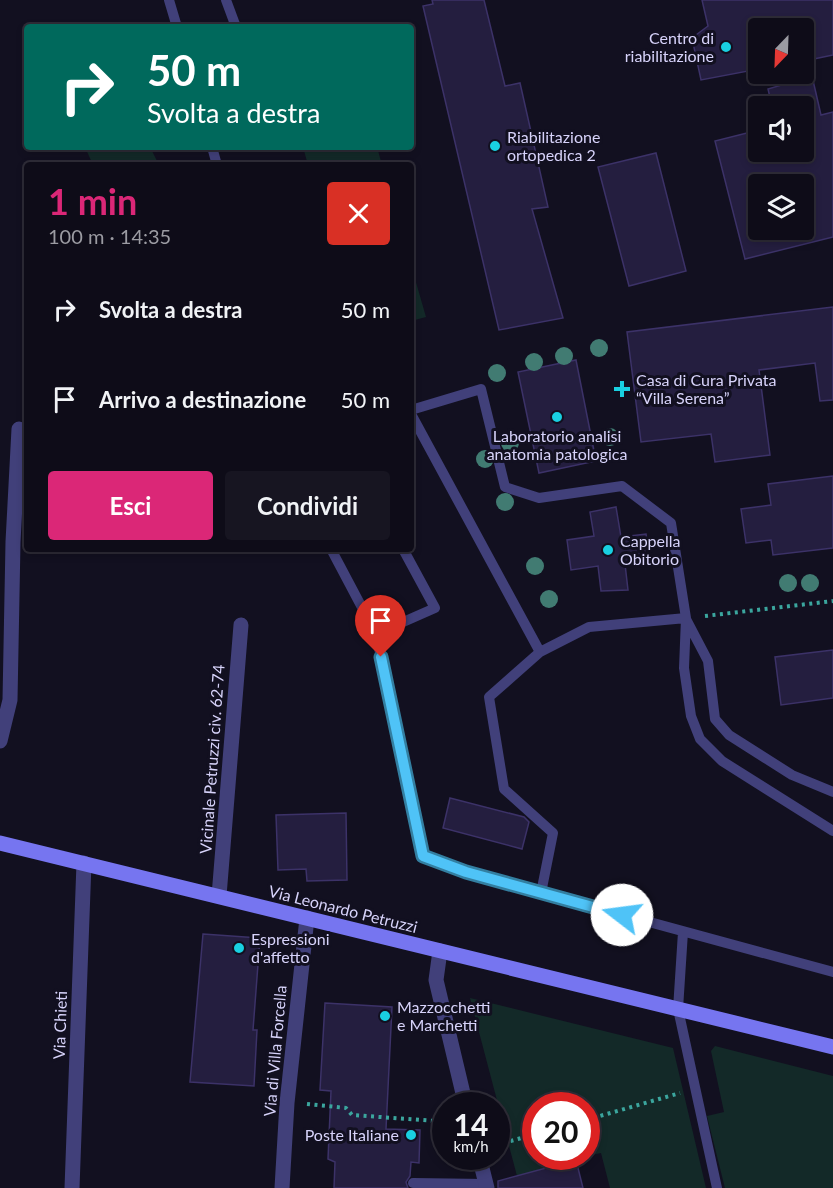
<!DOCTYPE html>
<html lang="it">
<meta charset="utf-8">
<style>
:root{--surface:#0e0c18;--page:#171521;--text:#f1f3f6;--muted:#9b9ba2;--line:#2e2c37;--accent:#db2777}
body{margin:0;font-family:Lato,sans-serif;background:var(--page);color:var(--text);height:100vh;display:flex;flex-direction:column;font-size:22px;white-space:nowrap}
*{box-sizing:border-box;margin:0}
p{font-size:20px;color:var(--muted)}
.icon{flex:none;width:33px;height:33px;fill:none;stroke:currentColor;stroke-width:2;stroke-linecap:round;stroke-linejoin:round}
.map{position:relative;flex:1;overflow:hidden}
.panel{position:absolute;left:24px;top:162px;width:390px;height:390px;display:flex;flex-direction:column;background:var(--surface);border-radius:6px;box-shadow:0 3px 9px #0003,0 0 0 2px var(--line)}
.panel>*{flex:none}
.top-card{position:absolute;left:24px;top:24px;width:390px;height:126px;border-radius:6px;box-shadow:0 3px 9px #0003,0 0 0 2px var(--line);background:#00695c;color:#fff;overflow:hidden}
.needle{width:39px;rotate:203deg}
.fabs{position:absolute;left:748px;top:18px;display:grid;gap:12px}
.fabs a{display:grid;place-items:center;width:66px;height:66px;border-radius:6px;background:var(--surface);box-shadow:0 3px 9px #0003,0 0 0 2px var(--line);font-size:30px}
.speed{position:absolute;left:432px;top:1092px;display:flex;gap:12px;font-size:30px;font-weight:700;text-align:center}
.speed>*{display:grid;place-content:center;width:78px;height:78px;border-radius:50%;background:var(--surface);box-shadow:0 3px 9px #0003,0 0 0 2px var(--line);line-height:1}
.speed small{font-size:15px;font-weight:400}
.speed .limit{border:9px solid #d22;background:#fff;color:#111}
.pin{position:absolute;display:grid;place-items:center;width:51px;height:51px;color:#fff;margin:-62px -26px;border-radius:50% 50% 50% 0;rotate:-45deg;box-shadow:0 0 6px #0007}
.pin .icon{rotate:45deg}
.me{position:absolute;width:66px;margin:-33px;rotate:285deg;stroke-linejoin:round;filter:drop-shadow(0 0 4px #0008)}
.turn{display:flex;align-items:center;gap:21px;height:126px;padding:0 24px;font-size:27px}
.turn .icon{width:78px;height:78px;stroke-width:2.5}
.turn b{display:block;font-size:42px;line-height:51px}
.round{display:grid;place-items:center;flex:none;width:63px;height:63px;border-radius:6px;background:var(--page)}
.overview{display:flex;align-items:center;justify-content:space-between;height:102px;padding:0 24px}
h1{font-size:36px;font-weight:700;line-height:45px;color:var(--accent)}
.primary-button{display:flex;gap:12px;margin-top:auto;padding:12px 24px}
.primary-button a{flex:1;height:69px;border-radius:6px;background:var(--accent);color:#fff;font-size:24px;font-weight:700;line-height:69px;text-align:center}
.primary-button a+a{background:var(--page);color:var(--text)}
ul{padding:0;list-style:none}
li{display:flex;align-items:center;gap:18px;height:90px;padding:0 24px}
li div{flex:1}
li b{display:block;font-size:22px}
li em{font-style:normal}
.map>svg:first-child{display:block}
</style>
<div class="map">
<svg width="833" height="1188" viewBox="0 0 833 1188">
<rect width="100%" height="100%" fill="#121020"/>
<path fill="#132928" d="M85 147H150L159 165H93Z
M303 147H377L382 165H308Z
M411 265 426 317 411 321Z
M470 998 673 1048 706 1188H610L601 1153 586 1156V1106H536V1156H586L517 1176Z
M715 1046 833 1076V1188H725L707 1116 724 1112 711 1051Z"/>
<path fill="#241e3f" stroke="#3c3268" stroke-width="1.5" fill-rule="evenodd" d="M432 0H484L505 86 520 83 548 207 532 209 563 318 499 330 423 6 433 4Z
M702 0H833V55L804 61V28H759V69L701 80 692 38 708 26Z
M812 76 821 115 833 112V237L745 259 715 141 759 130V152H804V106H772L768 89ZM759 184H804V230H759Z
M656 153 686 271 629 286 598 167Z
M833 307V400L820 401 815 363 759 370 770 455 715 462 711 434 641 442 627 332Z
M576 360 596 461 539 473 518 372Z
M833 476V548L773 555 771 540 746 543 741 509 771 505 768 484Z
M616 507 621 537 646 534 650 560 625 564 628 590 601 591 598 566 571 570 567 540 594 536 590 512Z
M833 650V698L781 705 775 657Z
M450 798 524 817 529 822 522 849 443 828Z
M346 813 347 880 307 881 306 869 278 870 276 815Z
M203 934 260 938 253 1030H257L254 1086 190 1082Z
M325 1003 392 1007 386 1129 420 1130 419 1163 411 1162 410 1176 406 1182 408 1188H334L335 1162 328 1159 331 1091 320 1090Z
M576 1160 583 1188H498V1181Z"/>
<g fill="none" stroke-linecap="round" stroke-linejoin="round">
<path stroke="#3ba69e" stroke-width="4" stroke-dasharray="3 4.5" stroke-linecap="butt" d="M705 616 833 601
M307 1104 346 1108 352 1115 436 1121 446 1139
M586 1120 680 1093
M496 1145 536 1134
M455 1156 459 1164"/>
<path stroke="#41407a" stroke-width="10" d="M169 0 177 27
M226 0 236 27
M212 147 217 165
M411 410 481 389 505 487 539 498 622 486 671 523 686 618 684 668 691 716 700 739 722 761 833 831
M411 414 540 652
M331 549 376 634 423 856 466 872 833 972
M686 619 708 661 715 719 729 735 792 775 833 792
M376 634 435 608 403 549
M541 893 553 833 504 789 489 697 540 652 589 627 686 618
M683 932 678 1009 717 1188
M413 1183 486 1184"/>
<path stroke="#41407a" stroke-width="15" d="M0 741 10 700 13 542 19 429
M219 896 241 625
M440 951 436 980 466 1106
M479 1156 487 1188
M72 1188 84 863
M282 1188 287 1103 307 918"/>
<path stroke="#7675f0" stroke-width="15" d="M0 843 833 1047"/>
</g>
<g fill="#417b72">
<circle cx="599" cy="348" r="9"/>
<circle cx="564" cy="356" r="9"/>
<circle cx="534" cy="362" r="9"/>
<circle cx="497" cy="373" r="9"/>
<circle cx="610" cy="437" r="9"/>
<circle cx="510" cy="443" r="9"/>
<circle cx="485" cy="459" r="9"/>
<circle cx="505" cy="502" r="9"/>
<circle cx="535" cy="566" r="9"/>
<circle cx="788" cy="583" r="9"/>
<circle cx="810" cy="583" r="9"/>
<circle cx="549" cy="599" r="9"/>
</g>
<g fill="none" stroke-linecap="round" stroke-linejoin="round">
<defs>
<path id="route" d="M381 657 423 856 466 872 622 915"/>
</defs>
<use href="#route" stroke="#337fa1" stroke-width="15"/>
<use href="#route" stroke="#4fc3f7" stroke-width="10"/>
</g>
<g fill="#19d0e1" stroke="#121020" stroke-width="2">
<circle cx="726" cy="47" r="6"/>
<circle cx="495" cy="146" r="6"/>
<path d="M619 380h6v6h6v6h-6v6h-6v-6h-6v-6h6z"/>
<circle cx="557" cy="417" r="6"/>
<circle cx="608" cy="550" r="6"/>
<circle cx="239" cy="948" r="6"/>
<circle cx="385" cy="1016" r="6"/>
<circle cx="411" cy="1135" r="6"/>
</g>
<g text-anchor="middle" stroke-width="6" stroke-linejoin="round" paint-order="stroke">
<g font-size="16" fill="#d7d3fa" stroke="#121020" text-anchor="start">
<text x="714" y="44" text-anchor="end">Centro di<tspan x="714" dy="18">riabilitazione</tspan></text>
<text x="507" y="143">Riabilitazione<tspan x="507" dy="18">ortopedica 2</tspan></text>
<text x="636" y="386">Casa di Cura Privata<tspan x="636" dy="18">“Villa Serena”</tspan></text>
<text x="557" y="442" text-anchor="middle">Laboratorio analisi<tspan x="557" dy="18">anatomia patologica</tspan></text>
<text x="620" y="547">Cappella<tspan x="620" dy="18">Obitorio</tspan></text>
<text x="251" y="945">Espressioni<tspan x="251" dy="18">d'affetto</tspan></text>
<text x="397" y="1013">Mazzocchetti<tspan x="397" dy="18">e Marchetti</tspan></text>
<text x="399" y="1141" text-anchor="end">Poste Italiane</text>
</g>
<g font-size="16" fill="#d7d3fa" stroke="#121020">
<text transform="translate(212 759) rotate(-86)" y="6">Vicinale Petruzzi civ. 62-74</text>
<text transform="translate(343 909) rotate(14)" y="6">Via Leonardo Petruzzi</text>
<text transform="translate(60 1025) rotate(-88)" y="6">Via Chieti</text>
<text transform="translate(275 1051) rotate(-85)" y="6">Via di Villa Forcella</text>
</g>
</g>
</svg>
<div class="fabs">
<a><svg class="needle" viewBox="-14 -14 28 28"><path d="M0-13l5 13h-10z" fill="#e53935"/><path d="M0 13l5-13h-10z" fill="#9b9ba2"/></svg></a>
<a><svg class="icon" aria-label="sound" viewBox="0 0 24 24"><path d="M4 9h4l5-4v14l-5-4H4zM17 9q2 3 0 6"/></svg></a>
<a><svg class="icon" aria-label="layers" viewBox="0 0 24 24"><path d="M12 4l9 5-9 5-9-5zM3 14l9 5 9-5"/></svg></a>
</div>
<div class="speed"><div>14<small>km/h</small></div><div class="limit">20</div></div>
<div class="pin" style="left:381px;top:657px;background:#d93025"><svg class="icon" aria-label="arrive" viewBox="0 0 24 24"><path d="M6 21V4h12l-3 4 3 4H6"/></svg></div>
<svg class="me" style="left:622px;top:915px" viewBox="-20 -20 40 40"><circle r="19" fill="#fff"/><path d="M0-13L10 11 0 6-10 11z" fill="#4fc3f7"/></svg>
<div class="top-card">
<div class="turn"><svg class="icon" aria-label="right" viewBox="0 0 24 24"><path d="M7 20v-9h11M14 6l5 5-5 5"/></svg><div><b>50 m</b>Svolta a destra</div></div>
</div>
<section class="panel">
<div class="overview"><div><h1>1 min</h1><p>100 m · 14:35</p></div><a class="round" style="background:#d93025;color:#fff"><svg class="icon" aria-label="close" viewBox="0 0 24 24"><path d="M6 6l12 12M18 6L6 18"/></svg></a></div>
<ul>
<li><svg class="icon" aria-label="right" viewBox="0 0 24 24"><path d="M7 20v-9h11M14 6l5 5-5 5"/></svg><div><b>Svolta a destra</b></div><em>50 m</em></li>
<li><svg class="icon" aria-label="arrive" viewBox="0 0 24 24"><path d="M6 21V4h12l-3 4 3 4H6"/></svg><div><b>Arrivo a destinazione</b></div><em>50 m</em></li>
</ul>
<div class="primary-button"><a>Esci</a><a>Condividi</a></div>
</section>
</div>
